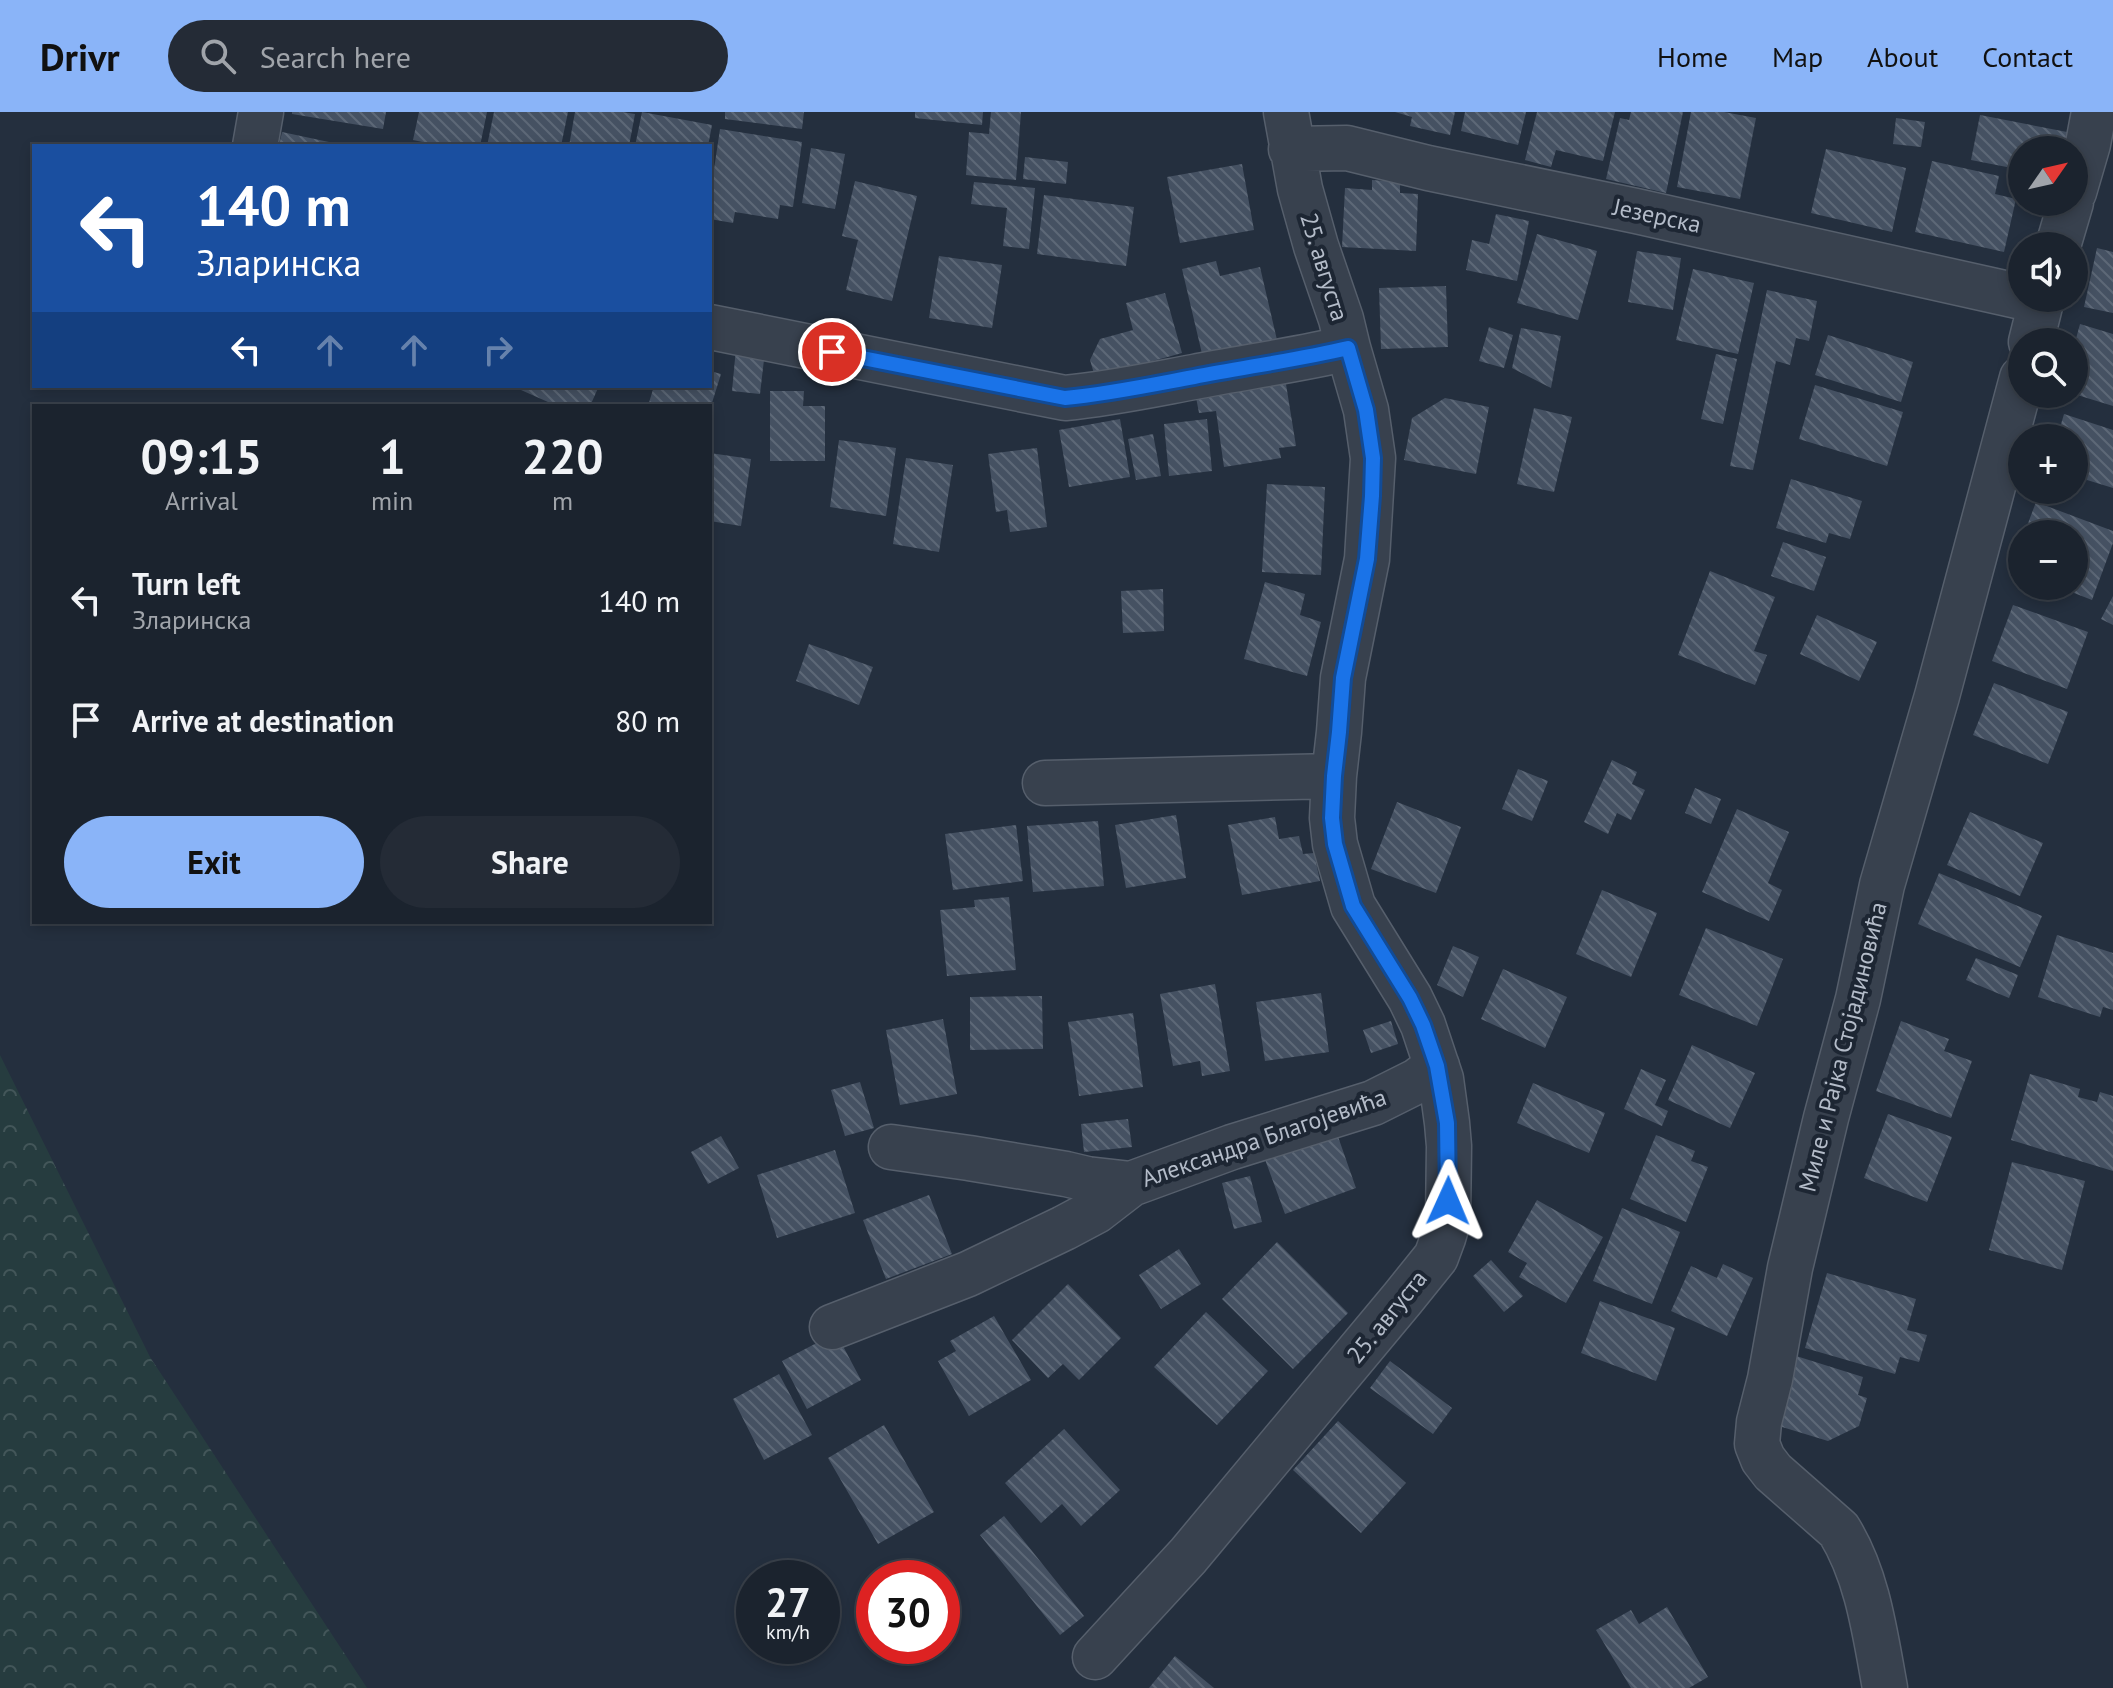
<!DOCTYPE html>
<meta charset="utf-8">
<style>
:root{--surface:#1b232e;--page:#242b36;--text:#f1f3f6;--muted:#a0a4aa;--line:#39404a;--accent:#8ab4f8}
body{margin:0;font-family:"PT Sans",sans-serif;background:var(--page);color:var(--text);height:100vh;display:flex;flex-direction:column;font-size:30px;white-space:nowrap}
*{box-sizing:border-box;margin:0}
p{font-size:26px;color:var(--muted)}
.icon{flex:none;width:44px;height:44px;fill:none;stroke:currentColor;stroke-width:2;stroke-linecap:round;stroke-linejoin:round}
.map{position:relative;flex:1;overflow:hidden}
.details{position:absolute;left:32px;top:292px;width:680px;height:520px;display:flex;flex-direction:column;background:var(--surface);border-radius:0px;box-shadow:0 4px 12px #0003,0 0 0 2px var(--line)}
.details>*{flex:none}
.banner{position:absolute;left:32px;top:32px;width:680px;height:244px;border-radius:0px;box-shadow:0 4px 12px #0003,0 0 0 2px var(--line);background:#1a4fa0;color:#fff;overflow:hidden}
.needle{width:52px;rotate:56deg}
.buttons{position:absolute;left:2008px;top:24px;display:grid;gap:16px}
.buttons a{display:grid;place-items:center;width:80px;height:80px;border-radius:50%;background:var(--surface);box-shadow:0 4px 12px #0003,0 0 0 2px var(--line);font-size:40px}
.speed{position:absolute;left:736px;top:1448px;display:flex;gap:16px;font-size:40px;font-weight:700;text-align:center}
.speed>*{display:grid;place-content:center;width:104px;height:104px;border-radius:50%;background:var(--surface);box-shadow:0 4px 12px #0003,0 0 0 2px var(--line);line-height:1}
.speed small{font-size:20px;font-weight:400}
.speed .limit{border:12px solid #d22;background:#fff;color:#111}
.pin{position:absolute;display:grid;place-items:center;width:68px;height:68px;color:#fff;margin:-34px;border:4px solid #fff;border-radius:50%;box-shadow:0 2px 8px #0007}
.me{position:absolute;width:88px;margin:-44px;rotate:1deg;stroke-linejoin:round;filter:drop-shadow(0 0 6px #0008)}
.turn{display:flex;align-items:center;gap:28px;height:168px;padding:0 32px;font-size:36px}
.turn .icon{width:104px;height:104px;stroke-width:2.5}
.turn b{display:block;font-size:56px;line-height:68px}
.lanes{display:flex;align-items:center;height:76px;padding:0 32px;background:#0003;justify-content:center;gap:40px;direction:ltr}
.lanes .off{opacity:.35}
.eta{display:flex;justify-content:space-evenly;align-items:center;height:136px;text-align:center}
.eta b{font-size:48px;font-weight:800;line-height:56px}
.button{display:flex;gap:16px;margin-top:auto;padding:16px 32px}
.button a{flex:1;height:92px;border-radius:48px;background:var(--accent);color:#111;font-size:32px;font-weight:800;line-height:92px;text-align:center}
.button a+a{background:var(--page);color:var(--text)}
ul{padding:0;list-style:none}
li{display:flex;align-items:center;gap:24px;height:120px;padding:0 32px}
li div{flex:1}
li b{display:block;font-size:30px}
li em{font-style:normal}
header{display:flex;align-items:center;gap:48px;box-sizing:border-box;height:112px;padding:0 40px;background:var(--accent);color:#111}
header strong{font-size:38px}
nav{display:flex;gap:44px;margin-inline-start:auto;font-size:28px}
.search{width:560px;height:72px;background:var(--page);display:flex;align-items:center;gap:20px;box-sizing:border-box;padding:0 28px;border-radius:44px;color:var(--muted);font-size:30px}
.map>svg:first-child{display:block}
</style>
<header>
<strong>Drivr</strong>
<div class="search"><svg class="icon" aria-label="search" viewBox="0 0 24 24"><circle cx="10" cy="10" r="6"/><path d="M15 15l6 6"/></svg>Search here</div>
<nav><a>Home</a><a>Map</a><a>About</a><a>Contact</a></nav>
</header>
<div class="map">
<svg width="2113" height="1576" viewBox="0 0 2113 1576">
<defs>
<pattern id="forest-crowns" width="20" height="18" patternUnits="userSpaceOnUse" patternTransform="scale(2)"><rect width="20" height="18" fill="#263c3f"/><path d="M2 6a3 3 0 1 1 6 0M12 15a3 3 0 1 1 6 0" fill="none" stroke="#435659"/></pattern>
<pattern id="building-back-hatch" width="6" height="6" patternUnits="userSpaceOnUse" patternTransform="scale(2)"><rect width="6" height="6" fill="#455162"/><path d="M-1 5l2 2M0 0l6 6M5-1l2 2" fill="none" stroke="#5d6877"/></pattern>
</defs>
<rect width="100%" height="100%" fill="#242f3e"/>
<path fill="url(#forest-crowns)" d="M0 943 150 1245 367 1576H0Z"/>
<path fill="url(#building-back-hatch)" d="M292 0H386L383 17 292 2Z
M419 0H487L480 34H442L413 28Z
M494 0H568L561 34H487Z
M575 0H622L635 2 629 34H569Z
M642 0 712 13 708 34H635Z
M725 0H804L802 17 725 7Z
M915 0H983L982 13 915 6Z
M991 0H1021L1016 68 966 63 969 20 989 22Z
M1395 0H1455L1450 23 1410 14 1412 5Z
M1465 0H1526L1518 33 1461 19Z
M1537 0H1615L1603 49 1556 38 1551 55 1525 48Z
M1631 0H1683L1666 81 1606 67 1620 6 1629 8Z
M1691 0H1724L1756 6 1740 87 1677 75Z
M1980 3 2067 20 2063 38H2022V58L1971 48Z
M1896 6 1925 10 1921 35 1893 32Z
M720 17 802 30 793 95 780 93 778 107 735 100 733 111 710 107V84Z
M282 20 343 33V34H279Z
M811 36 845 42 835 97 802 91Z
M1826 37 1906 56 1892 120 1811 101Z
M1025 45 1068 50 1066 72 1023 67Z
M1932 49 1999 64 1995 82 2016 87 2004 140 1915 120Z
M1242 52 1254 118 1180 131 1167 65Z
M1372 68 1400 70V81L1418 82 1416 139 1342 135 1345 76 1372 78Z
M855 69 917 84 892 189 846 178 858 128 842 124Z
M974 70 1035 76 1029 137 1003 134 1007 96 971 92Z
M1044 83 1134 95 1126 154 1037 142Z
M1496 102 1529 109 1517 169 1466 158 1472 128 1489 132Z
M1537 122 1597 139 1578 208 1517 191Z
M2097 136 2113 140V201L2084 195Z
M1637 139 1681 146 1673 198 1628 190Z
M939 144 1002 153 992 216 929 206Z
M1216 149 1220 164 1260 155 1277 228 1203 246 1182 157Z
M1693 157 1754 171 1738 242 1676 228Z
M1446 174 1448 235 1381 237 1379 176Z
M1767 178 1817 189 1809 229 1796 226 1790 253 1776 249 1753 358 1730 354Z
M1165 181 1182 241 1095 265 1090 248 1100 227 1133 218 1126 191Z
M2080 212 2113 222V294L2074 282V234Z
M1489 215 1513 223 1504 256 1479 249Z
M1521 216 1561 224 1551 276 1512 256Z
M1828 223 1913 250 1901 290 1815 263Z
M736 236 765 239 760 282 732 279Z
M1716 242 1737 247 1723 312 1701 307Z
M710 259 721 262 711 294H648L654 274H710Z
M1285 266 1296 334 1279 336 1281 346 1224 355 1216 299 1199 301 1195 280Z
M1815 273 1903 300 1887 354 1799 327Z
M512 274H599L590 294H557Z
M770 279H804L803 294H825V349H770Z
M1445 286 1489 295 1476 362 1404 348 1412 306Z
M1534 296 1572 305 1554 380 1517 372Z
M2064 302 2113 318V376L2074 364V326H2057Z
M1120 307 1130 365 1069 375 1059 318Z
M1207 307 1212 359 1169 364 1164 312Z
M1153 322 1161 364 1136 368 1128 327Z
M839 328 896 336 886 404 830 395Z
M1037 336 1047 415 1010 420 1007 398 996 400 988 342Z
M710 341 751 347 741 414 710 409Z
M906 346 953 353 939 440 893 432Z
M1791 367 1862 389 1850 427 1829 421 1826 431 1776 416Z
M1267 372 1325 375 1321 463 1262 460Z
M2036 390 2113 419V431L2092 488 2056 474H2074V422H2024Z
M1783 430 1826 445 1814 479 1771 464Z
M1710 459 1775 485 1754 539 1767 543 1755 573 1678 543Z
M1265 470 1305 482 1300 503 1321 510 1307 564 1244 547Z
M1163 477 1164 519 1123 521 1121 479Z
M2113 484V513L2101 507Z
M2013 493 2088 520 2067 577 1992 549Z
M1817 503 1877 530 1859 569 1800 542Z
M809 532 873 555 859 593 796 569Z
M1994 571 2068 600 2048 652 1973 623Z
M1612 648 1637 660 1632 672 1645 678 1631 708 1617 701 1608 722 1584 710Z
M1518 657 1548 669 1532 709 1502 697Z
M1695 676 1721 687 1711 712 1685 701Z
M1397 690 1461 715 1436 781 1371 757Z
M1737 697 1789 720 1768 771 1782 778 1769 809 1702 780Z
M1970 700 2043 731 2020 784 1947 753Z
M1176 703 1186 766 1126 776 1115 713Z
M1275 705 1279 727 1299 724 1303 742 1314 741 1320 769 1242 783 1228 713Z
M1098 709 1104 774 1033 780 1027 714Z
M1016 713 1023 769 953 778 945 722Z
M1939 761 2042 804 2020 855 1918 812Z
M1602 778 1657 801 1631 865 1576 842Z
M1009 785 1016 858 947 864 940 798 975 795 974 788Z
M1706 816 1783 847 1757 914 1679 883Z
M2057 823 2113 841V898L2103 895 2100 905 2038 885Z
M1453 834 1479 845 1463 885 1437 873Z
M1976 846 2018 863 2009 886 1966 868Z
M1503 857 1567 885 1545 936 1481 907Z
M1215 872 1230 959 1202 964 1200 949 1173 954 1160 882Z
M1321 881 1329 940 1265 949 1256 890Z
M1042 884 1043 937 970 938V885Z
M1133 901 1143 975 1079 984 1068 910Z
M943 907 957 982 900 993 886 918Z
M1391 909 1398 932 1371 941 1363 918Z
M1901 909 1949 927 1944 939 1972 949 1951 1006 1876 979Z
M1692 933 1755 961 1730 1016 1668 988Z
M1641 957 1666 968 1655 993 1668 999 1662 1014 1624 997Z
M2030 962 2080 977 2078 985 2097 990 2100 980 2113 984V1059L2011 1028Z
M860 970 874 1016 845 1024 831 978Z
M1533 971 1605 1001 1589 1041 1517 1011Z
M1888 1002 1952 1025 1927 1090 1864 1066Z
M1128 1007 1132 1035 1084 1040 1081 1012Z
M1335 1016 1356 1076 1285 1102 1263 1042Z
M1656 1023 1695 1039 1691 1049 1708 1055 1686 1110 1630 1087Z
M721 1024 739 1056 708 1072 691 1040Z
M835 1038 855 1101 777 1126 757 1063Z
M2012 1050 2085 1069 2062 1158 1989 1138Z
M1250 1064 1262 1110 1234 1117 1222 1071Z
M929 1083 952 1142 886 1167 863 1108Z
M1537 1088 1603 1125 1566 1191 1519 1165 1527 1151 1508 1140Z
M1622 1096 1680 1120 1652 1192 1593 1169Z
M1277 1130 1348 1201 1293 1257 1222 1187Z
M1179 1137 1201 1172 1161 1197 1139 1163Z
M1491 1148 1523 1184 1504 1200 1473 1164Z
M1723 1152 1753 1166 1727 1224 1671 1199 1691 1154 1717 1166Z
M1827 1161 1916 1187 1907 1218 1927 1223 1919 1250 1900 1245 1895 1262 1805 1236Z
M1068 1172 1121 1226 1079 1268 1063 1252 1048 1266 1012 1228Z
M1600 1189 1675 1216 1656 1269 1581 1241Z
M1206 1200 1268 1259 1217 1313 1154 1255Z
M994 1204 1031 1268 969 1304 938 1249 956 1239 950 1229Z
M836 1221 861 1268 807 1297 782 1249Z
M1793 1243 1863 1265 1858 1283 1867 1286 1859 1314 1828 1329 1772 1312Z
M1390 1249 1452 1296 1433 1322 1370 1276Z
M779 1262 812 1323 764 1348 733 1287Z
M1338 1309 1406 1371 1361 1421 1293 1358Z
M884 1313 934 1400 878 1432 828 1346Z
M1064 1317 1120 1378 1081 1414 1062 1392 1041 1411 1005 1371Z
M1004 1404 1084 1504 1060 1523 980 1423Z
M1667 1495 1708 1565 1689 1576H1631L1596 1518 1631 1498 1639 1512Z
M1175 1544 1214 1576H1149Z"/>
<g fill="none" stroke-linecap="round" stroke-linejoin="round">
<defs>
<path id="minor" d="M255 34 261 0
M1291 37 1347 36 1428 56 1636 99 2022 185
M2074 80 2088 32 2094 0
M2058 134 2071 90
M710 215 1065 286C1109 282 1151 273 1194 265 1245 255 1297 248 1348 236
M2031 230 2042 186
M1045 671 1334 664
M891 1035 969 1046 1066 1062 1087 1067 1131 1072
M832 1215 968 1162 1064 1116 1096 1099 1131 1072 1232 1035 1373 991 1417 969 1437 954
M1095 1545 1188 1444 1403 1186 1436 1145 1443 1126 1448 1109 1449 1034 1447 1011 1441 967 1423 913 1410 886 1353 794 1335 732 1332 706 1334 664 1339 620 1343 566 1367 447 1373 346 1366 298 1348 236 1341 207 1316 134 1300 77 1286 0
M1885 1576C1875 1522 1868 1465 1839 1418L1773 1360 1763 1347 1757 1332 1759 1310 1770 1267 1790 1156 1826 1006 1858 887 1882 773 1937 584 2022 266"/>
</defs>
<use href="#minor" stroke="#565f6c" stroke-width="47"/>
<use href="#minor" stroke="#38414e" stroke-width="44"/>
</g>
<g fill="none" stroke-linecap="round" stroke-linejoin="round">
<defs>
<path id="route" d="M832 240 1065 286C1109 282 1151 273 1194 265 1245 255 1297 248 1348 236L1366 298 1373 346 1372 384 1367 447 1343 566 1339 620 1334 664 1332 706 1335 732 1353 794 1410 886 1423 913 1437 954 1447 1011 1448 1089"/>
</defs>
<use href="#route" stroke="#114b97" stroke-width="20"/>
<use href="#route" stroke="#1a73e8" stroke-width="14"/>
</g>
<g text-anchor="middle" stroke-width="8" stroke-linejoin="round" paint-order="stroke">
<g font-size="24" fill="#b4bcc9" stroke="#1d2633">
<text transform="translate(1657 104) rotate(12)" y="8">Језерска</text>
<text transform="translate(1324 155) rotate(73)" y="8">25. августа</text>
<text transform="translate(1843 935) rotate(-76)" y="8">Миле и Рајка Стојадиновића</text>
<text transform="translate(1264 1026) rotate(-19)" y="8">Александра Благојевића</text>
<text transform="translate(1387 1205) rotate(-51)" y="8">25. августа</text>
</g>
</g>
</svg>
<div class="buttons">
<a><svg class="needle" viewBox="-14 -14 28 28"><path d="M0-13l5 13h-10z" fill="#e53935"/><path d="M0 13l5-13h-10z" fill="#a0a4aa"/></svg></a>
<a><svg class="icon" aria-label="sound" viewBox="0 0 24 24"><path d="M4 9h4l5-4v14l-5-4H4zM17 9q2 3 0 6"/></svg></a>
<a><svg class="icon" aria-label="search" viewBox="0 0 24 24"><circle cx="10" cy="10" r="6"/><path d="M15 15l6 6"/></svg></a>
<a>+</a>
<a>−</a>
</div>
<div class="speed"><div>27<small>km/h</small></div><div class="limit">30</div></div>
<div class="pin" style="left:832px;top:240px;background:#d93025"><svg class="icon" aria-label="arrive" viewBox="0 0 24 24"><path d="M6 21V4h12l-3 4 3 4H6"/></svg></div>
<svg class="me" style="left:1448px;top:1089px" viewBox="-20 -20 40 40"><path d="M0-17L14 15 0 8-14 15z" fill="#1a73e8" stroke="#fff" stroke-width="4"/></svg>
<div class="banner">
<div class="turn"><svg class="icon" aria-label="left" viewBox="0 0 24 24"><path d="M17 20v-9H6M10 6l-5 5 5 5"/></svg><div><b>140 m</b>Зларинска</div></div>
<div class="lanes"><svg class="icon" aria-label="left" viewBox="0 0 24 24"><path d="M17 20v-9H6M10 6l-5 5 5 5"/></svg><svg class="icon off" aria-label="ahead" viewBox="0 0 24 24"><path d="M12 20V5M6 11l6-6 6 6"/></svg><svg class="icon off" aria-label="ahead" viewBox="0 0 24 24"><path d="M12 20V5M6 11l6-6 6 6"/></svg><svg class="icon off" aria-label="right" viewBox="0 0 24 24"><path d="M7 20v-9h11M14 6l5 5-5 5"/></svg></div>
</div>
<section class="details">
<div class="eta">
<div><b>09:15</b><p>Arrival</p></div>
<div><b>1</b><p>min</p></div>
<div><b>220</b><p>m</p></div>
</div>
<ul>
<li><svg class="icon" aria-label="left" viewBox="0 0 24 24"><path d="M17 20v-9H6M10 6l-5 5 5 5"/></svg><div><b>Turn left</b><p>Зларинска</p></div><em>140 m</em></li>
<li><svg class="icon" aria-label="arrive" viewBox="0 0 24 24"><path d="M6 21V4h12l-3 4 3 4H6"/></svg><div><b>Arrive at destination</b></div><em>80 m</em></li>
</ul>
<div class="button"><a>Exit</a><a>Share</a></div>
</section>
</div>
